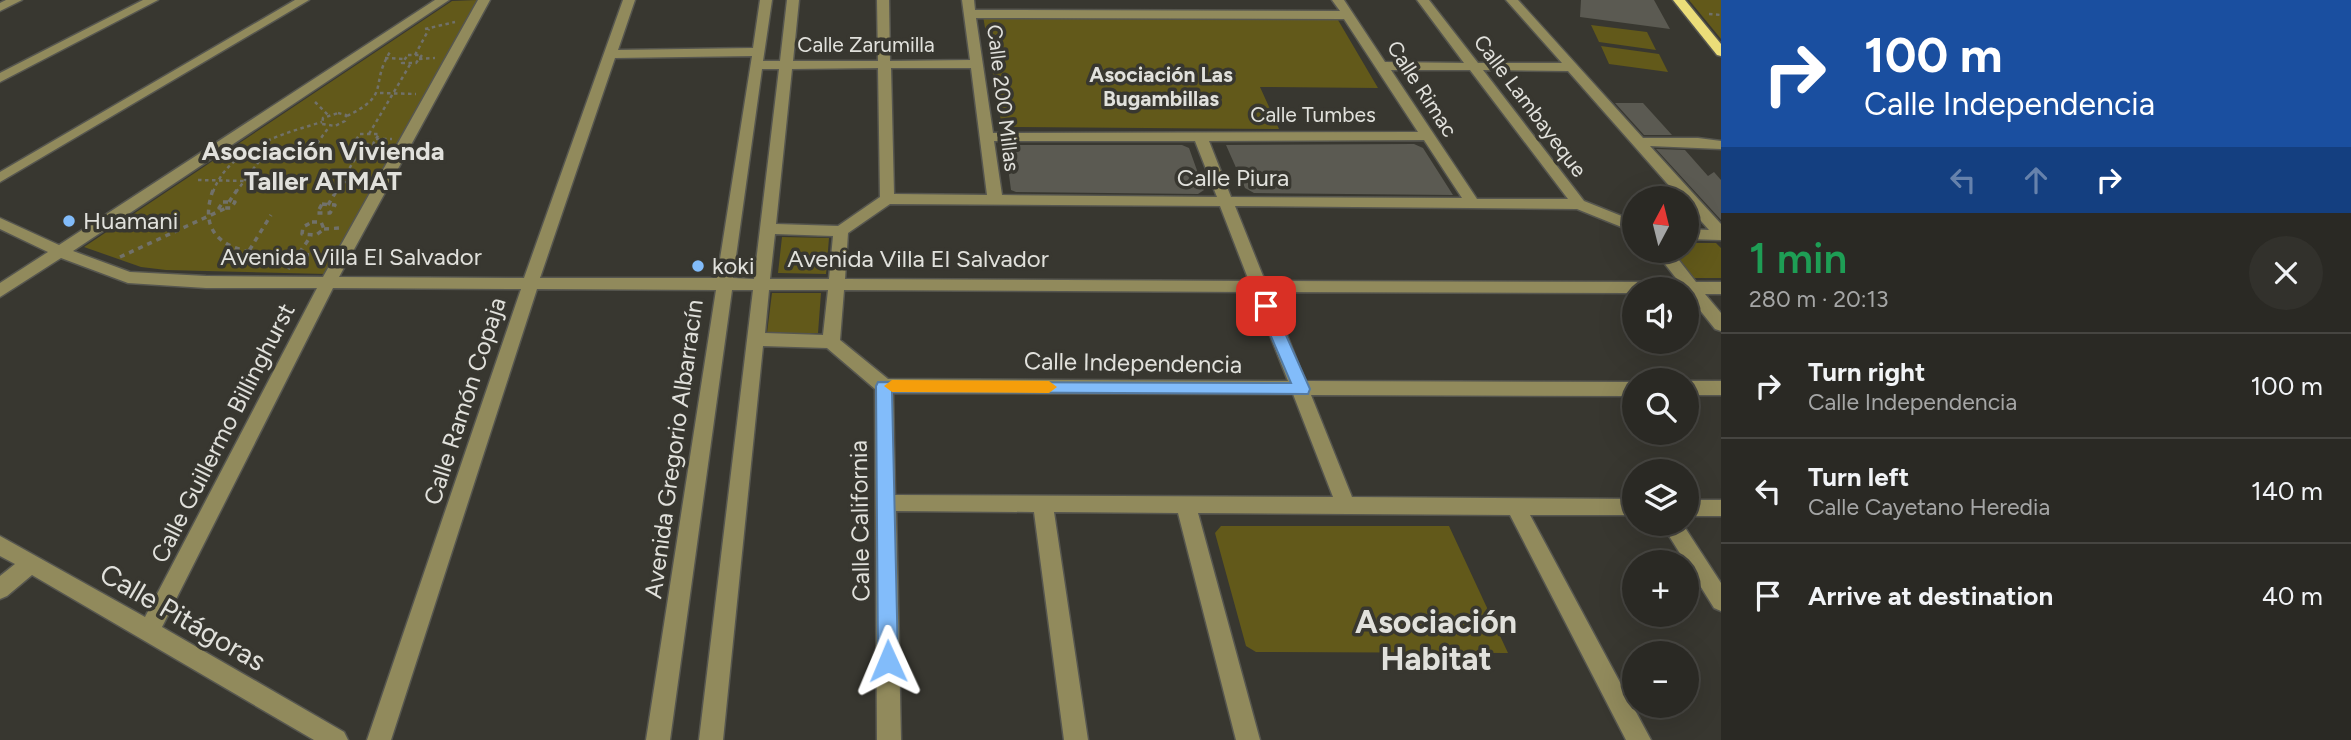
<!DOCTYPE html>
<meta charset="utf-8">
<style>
:root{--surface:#2a2924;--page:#32312c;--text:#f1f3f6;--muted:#a5a6a6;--line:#464541}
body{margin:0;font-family:Figtree,sans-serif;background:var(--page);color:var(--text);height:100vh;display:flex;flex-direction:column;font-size:26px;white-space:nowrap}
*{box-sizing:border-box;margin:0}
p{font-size:23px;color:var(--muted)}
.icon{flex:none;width:38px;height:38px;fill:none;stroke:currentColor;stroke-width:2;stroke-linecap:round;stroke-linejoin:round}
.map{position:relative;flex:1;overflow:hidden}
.panel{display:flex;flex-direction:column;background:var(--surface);width:630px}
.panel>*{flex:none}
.top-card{background:#1a4fa0;color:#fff;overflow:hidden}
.needle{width:46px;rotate:7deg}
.buttons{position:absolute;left:1622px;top:186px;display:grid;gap:14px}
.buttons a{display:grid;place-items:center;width:77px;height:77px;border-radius:50%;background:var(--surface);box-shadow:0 7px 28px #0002,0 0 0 2px var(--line);font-size:35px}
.pin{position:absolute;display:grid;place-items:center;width:60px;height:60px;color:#fff;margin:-30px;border-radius:14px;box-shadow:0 4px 10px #0006}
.me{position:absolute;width:77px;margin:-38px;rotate:359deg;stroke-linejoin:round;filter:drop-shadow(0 0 5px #0008)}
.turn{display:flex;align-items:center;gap:24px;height:147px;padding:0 28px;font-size:32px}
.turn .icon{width:91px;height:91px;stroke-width:2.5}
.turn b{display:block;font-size:49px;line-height:60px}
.lanes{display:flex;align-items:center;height:66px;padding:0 28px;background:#0003;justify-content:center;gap:35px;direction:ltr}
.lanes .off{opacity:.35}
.round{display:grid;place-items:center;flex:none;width:74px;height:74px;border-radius:37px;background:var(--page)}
.headline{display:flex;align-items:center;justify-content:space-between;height:119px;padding:0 28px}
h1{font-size:42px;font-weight:600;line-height:52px;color:#1e9e55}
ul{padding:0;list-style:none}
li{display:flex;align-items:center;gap:21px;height:105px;padding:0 28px;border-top:2px solid var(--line)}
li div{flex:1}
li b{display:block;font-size:26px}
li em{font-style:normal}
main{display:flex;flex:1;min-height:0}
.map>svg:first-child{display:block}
</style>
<main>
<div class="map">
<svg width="1721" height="740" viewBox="0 0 1721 740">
<rect width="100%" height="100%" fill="#383730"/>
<path fill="#62591a" d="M477 0 326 274 166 270 141 267 84 247 452 1Z
M1689 0H1721V39Z
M983 16 1338 20 1378 88 1260 87 1279 129 1002 127Z
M1591 25 1647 32 1656 50 1599 42Z
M1601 46 1659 54 1668 72 1609 64Z
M782 237 829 238 826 274 778 273Z
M1687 243H1716L1721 248V278H1692L1670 250H1687Z
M772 293H821L818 333H767Z
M1221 526H1449L1508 653 1256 652 1246 646 1215 533Z"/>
<path fill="#5b5a52" d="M1581 0H1654L1670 29 1580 17Z
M1615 103H1643L1672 135H1644Z
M1414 144 1423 148 1453 195 1254 193 1245 188 1226 145Z
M1005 145H1182L1189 148 1204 190 1198 194 1016 192 1011 190Z
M1656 149 1685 150 1708 176 1714 172 1721 180V220Z"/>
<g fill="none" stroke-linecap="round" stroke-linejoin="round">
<defs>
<path id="minor" d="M6 0H22L0 11V3Z
M143 0H158L0 82V73Z
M295 0H309L0 182V172Z
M435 0H449L73 251 130 272 206 276 323 277 478 0H490L339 277 524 278 623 0H635L618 50 753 48 760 0H772L763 61H780L787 0H799L793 61H878L877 0H889L890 61 970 60 962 0H974L975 10 1340 11 1332 0H1344L1385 62 1464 63 1417 0H1429L1478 63H1562L1506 0H1518L1643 138H1698L1721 141V149L1650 146 1721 224V240L1687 239V229L1709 230 1687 205V198H1680L1568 71 1483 70 1584 201 1634 221V232L1577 209 1235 206 1265 281 1679 282 1654 250H1671L1696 282H1721V294H1705L1721 313V331L1715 329 1687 294V289H1634V293L1270 292 1305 381 1634 382V396L1311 395 1352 497 1634 499V515H1530L1651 740H1626L1510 515 1198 513 1260 740H1236L1178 513 1054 512 1088 740H1064L1034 512 896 511 901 740H877L875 389 827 348 763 346 723 740H699L753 290H732L670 740H646L716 290 537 289 391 740H367L521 289 333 288 162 627 344 732 348 740H314L32 575 7 596 0 599V576L15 564 0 556V536L145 617 317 288H206L128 283 61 258 0 297V283L48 252 0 229V218L59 245ZM976 18 1344 19 1418 132 993 133ZM752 56 717 278H540L615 58ZM878 68 880 197 838 226 776 224 792 69ZM891 68H971L987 195 894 194ZM762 69H779L754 279 733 278ZM1391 70H1470L1568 199H1477ZM1424 140 1462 198 1231 197 1209 141ZM994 141H1195L1217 197 1002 195ZM890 204 1220 206 1249 281 845 279 848 233ZM775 234 833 236 829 279H770ZM769 290H828L823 335 765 333ZM844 290 1253 292 1288 381 888 379 840 340ZM893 393 1293 394 1333 497 895 495Z
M1687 381H1721V395H1687Z
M1687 500H1721V516H1687Z
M1661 523H1682L1721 583V611L1714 608Z"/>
<path id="major" d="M1673 0H1685L1721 44V56L1717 55Z"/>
</defs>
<use href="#minor" stroke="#56564f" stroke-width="3"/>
<use href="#major" stroke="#56564f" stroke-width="3"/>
<path stroke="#71716a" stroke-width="2.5" stroke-dasharray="3.5 3.5" stroke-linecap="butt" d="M1709 14 1721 15
M425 29 455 22
M408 55H422L416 63H402Z
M415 55 429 29
M385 58 404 59
M419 59 435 58
M380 93 416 94
M315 102 328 115
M338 113 346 115 345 121 335 126 322 124 323 118Z
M347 116C392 94 369 86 390 52
M360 134H379L373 144H353Z
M369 134 411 63
M376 139H392
M313 149 329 127
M354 151 365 152 361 159H349Z
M257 154 269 155 265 160H253Z
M198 180 245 181
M329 182H366
M213 192C229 148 282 134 322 122
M236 192 260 160
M335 192 355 159"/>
<path stroke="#71716a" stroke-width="3.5" stroke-dasharray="5 5" stroke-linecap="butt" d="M213 190C187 263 281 256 325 254
M223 202H235L231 208H219Z
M229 202 237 190
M322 204 335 205 330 213H317Z
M328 205 337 190
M312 222H321L324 229 316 235 302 234 303 227Z
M324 229 340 228
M120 257 226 208
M239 267 271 215
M288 269 311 236"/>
<use href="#minor" fill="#918a5c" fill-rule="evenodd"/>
<use href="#major" fill="#ebdd79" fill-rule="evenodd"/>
</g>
<path fill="#82bcfa" stroke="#547aa2" stroke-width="2" d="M1266 301 1273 306 1310 389 1308 394 892 392 898 661 895 668 888 671 881 668 878 661 876 386 878 382 1291 383 1258 306Z"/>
<path fill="#f59e0b" d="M892 380 1049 381 1057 387 1049 393 892 392 884 386Z"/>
<g fill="#82bcfa" stroke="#383730" stroke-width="2.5">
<circle cx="69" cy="221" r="7"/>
<circle cx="698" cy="266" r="7"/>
</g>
<g text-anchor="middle" stroke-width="7" stroke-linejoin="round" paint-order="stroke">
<g font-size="21" fill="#e1e1dc" stroke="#383730">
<text x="866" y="52">Calle Zarumilla</text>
<text transform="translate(1422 89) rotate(57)" y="7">Calle Rimac</text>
<text transform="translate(1003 98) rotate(83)" y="7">Calle 200 Millas</text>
<text transform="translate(1530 106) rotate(53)" y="7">Calle Lambayeque</text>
<text x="1313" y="122">Calle Tumbes</text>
</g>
<g font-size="21" font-weight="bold" fill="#e1e1dc" stroke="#383730">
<text x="1161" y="82">Asociación Las<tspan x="1161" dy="24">Bugambillas</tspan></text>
</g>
<g font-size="24" fill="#e1e1dc" stroke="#383730">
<text x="1233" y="186">Calle Piura</text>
<text x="351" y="265">Avenida Villa El Salvador</text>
<text x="918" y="267">Avenida Villa El Salvador</text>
<text transform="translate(1133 363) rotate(1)" y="8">Calle Independencia</text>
<text transform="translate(465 401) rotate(-72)" y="8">Calle Ramón Copaja</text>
<text transform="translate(223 433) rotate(-63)" y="8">Calle Guillermo Billinghurst</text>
<text transform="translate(674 449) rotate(-82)" y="8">Avenida Gregorio Albarracín</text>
<text transform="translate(860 521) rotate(-91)" y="8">Calle California</text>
</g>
<g font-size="24" fill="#e1e1dc" stroke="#383730" text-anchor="start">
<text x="83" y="229">Huamani</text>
<text x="712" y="274">koki</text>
</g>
<g font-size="26" font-weight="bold" fill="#e1e1dc" stroke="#383730">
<text x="323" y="160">Asociación Vivienda<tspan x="323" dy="30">Taller ATMAT</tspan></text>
</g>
<g font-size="28" fill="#e1e1dc" stroke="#383730">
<text transform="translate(183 617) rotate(30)" y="10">Calle Pitágoras</text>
</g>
<g font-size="32" font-weight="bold" fill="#e1e1dc" stroke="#383730">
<text x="1436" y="633">Asociación<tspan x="1436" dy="37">Habitat</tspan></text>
</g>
</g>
</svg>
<div class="buttons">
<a><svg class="needle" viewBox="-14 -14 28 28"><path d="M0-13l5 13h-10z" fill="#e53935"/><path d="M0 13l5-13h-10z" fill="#a5a6a6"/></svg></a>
<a><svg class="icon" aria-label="sound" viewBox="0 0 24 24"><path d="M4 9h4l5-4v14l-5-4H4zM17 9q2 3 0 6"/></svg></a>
<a><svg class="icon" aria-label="search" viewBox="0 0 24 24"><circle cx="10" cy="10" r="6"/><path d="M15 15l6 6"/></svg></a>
<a><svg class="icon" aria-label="layers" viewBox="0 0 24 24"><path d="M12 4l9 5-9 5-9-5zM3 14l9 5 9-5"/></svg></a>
<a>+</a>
<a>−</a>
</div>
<div class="pin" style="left:1266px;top:306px;background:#d93025"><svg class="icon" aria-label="arrive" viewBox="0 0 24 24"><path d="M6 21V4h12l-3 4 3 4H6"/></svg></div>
<svg class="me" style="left:888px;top:661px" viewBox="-20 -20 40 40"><path d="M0-17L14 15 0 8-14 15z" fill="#82bcfa" stroke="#fff" stroke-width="4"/></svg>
</div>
<section class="panel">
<div class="top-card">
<div class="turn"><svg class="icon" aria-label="right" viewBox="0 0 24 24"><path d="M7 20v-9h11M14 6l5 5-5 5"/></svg><div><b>100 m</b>Calle Independencia</div></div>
<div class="lanes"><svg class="icon off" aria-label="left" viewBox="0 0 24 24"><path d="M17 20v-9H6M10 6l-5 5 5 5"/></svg><svg class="icon off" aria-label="ahead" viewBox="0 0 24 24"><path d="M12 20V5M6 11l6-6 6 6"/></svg><svg class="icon" aria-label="right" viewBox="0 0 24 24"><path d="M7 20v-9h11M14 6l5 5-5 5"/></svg></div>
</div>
<div class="headline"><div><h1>1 min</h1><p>280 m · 20:13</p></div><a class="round"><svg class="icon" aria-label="close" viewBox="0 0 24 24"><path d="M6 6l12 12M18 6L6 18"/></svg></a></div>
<ul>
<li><svg class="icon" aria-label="right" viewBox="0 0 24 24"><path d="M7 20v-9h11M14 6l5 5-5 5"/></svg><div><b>Turn right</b><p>Calle Independencia</p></div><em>100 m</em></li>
<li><svg class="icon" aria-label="left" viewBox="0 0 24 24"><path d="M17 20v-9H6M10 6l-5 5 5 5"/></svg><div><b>Turn left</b><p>Calle Cayetano Heredia</p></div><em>140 m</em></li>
<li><svg class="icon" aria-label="arrive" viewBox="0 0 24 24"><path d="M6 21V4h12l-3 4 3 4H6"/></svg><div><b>Arrive at destination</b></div><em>40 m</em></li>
</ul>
</section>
</main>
